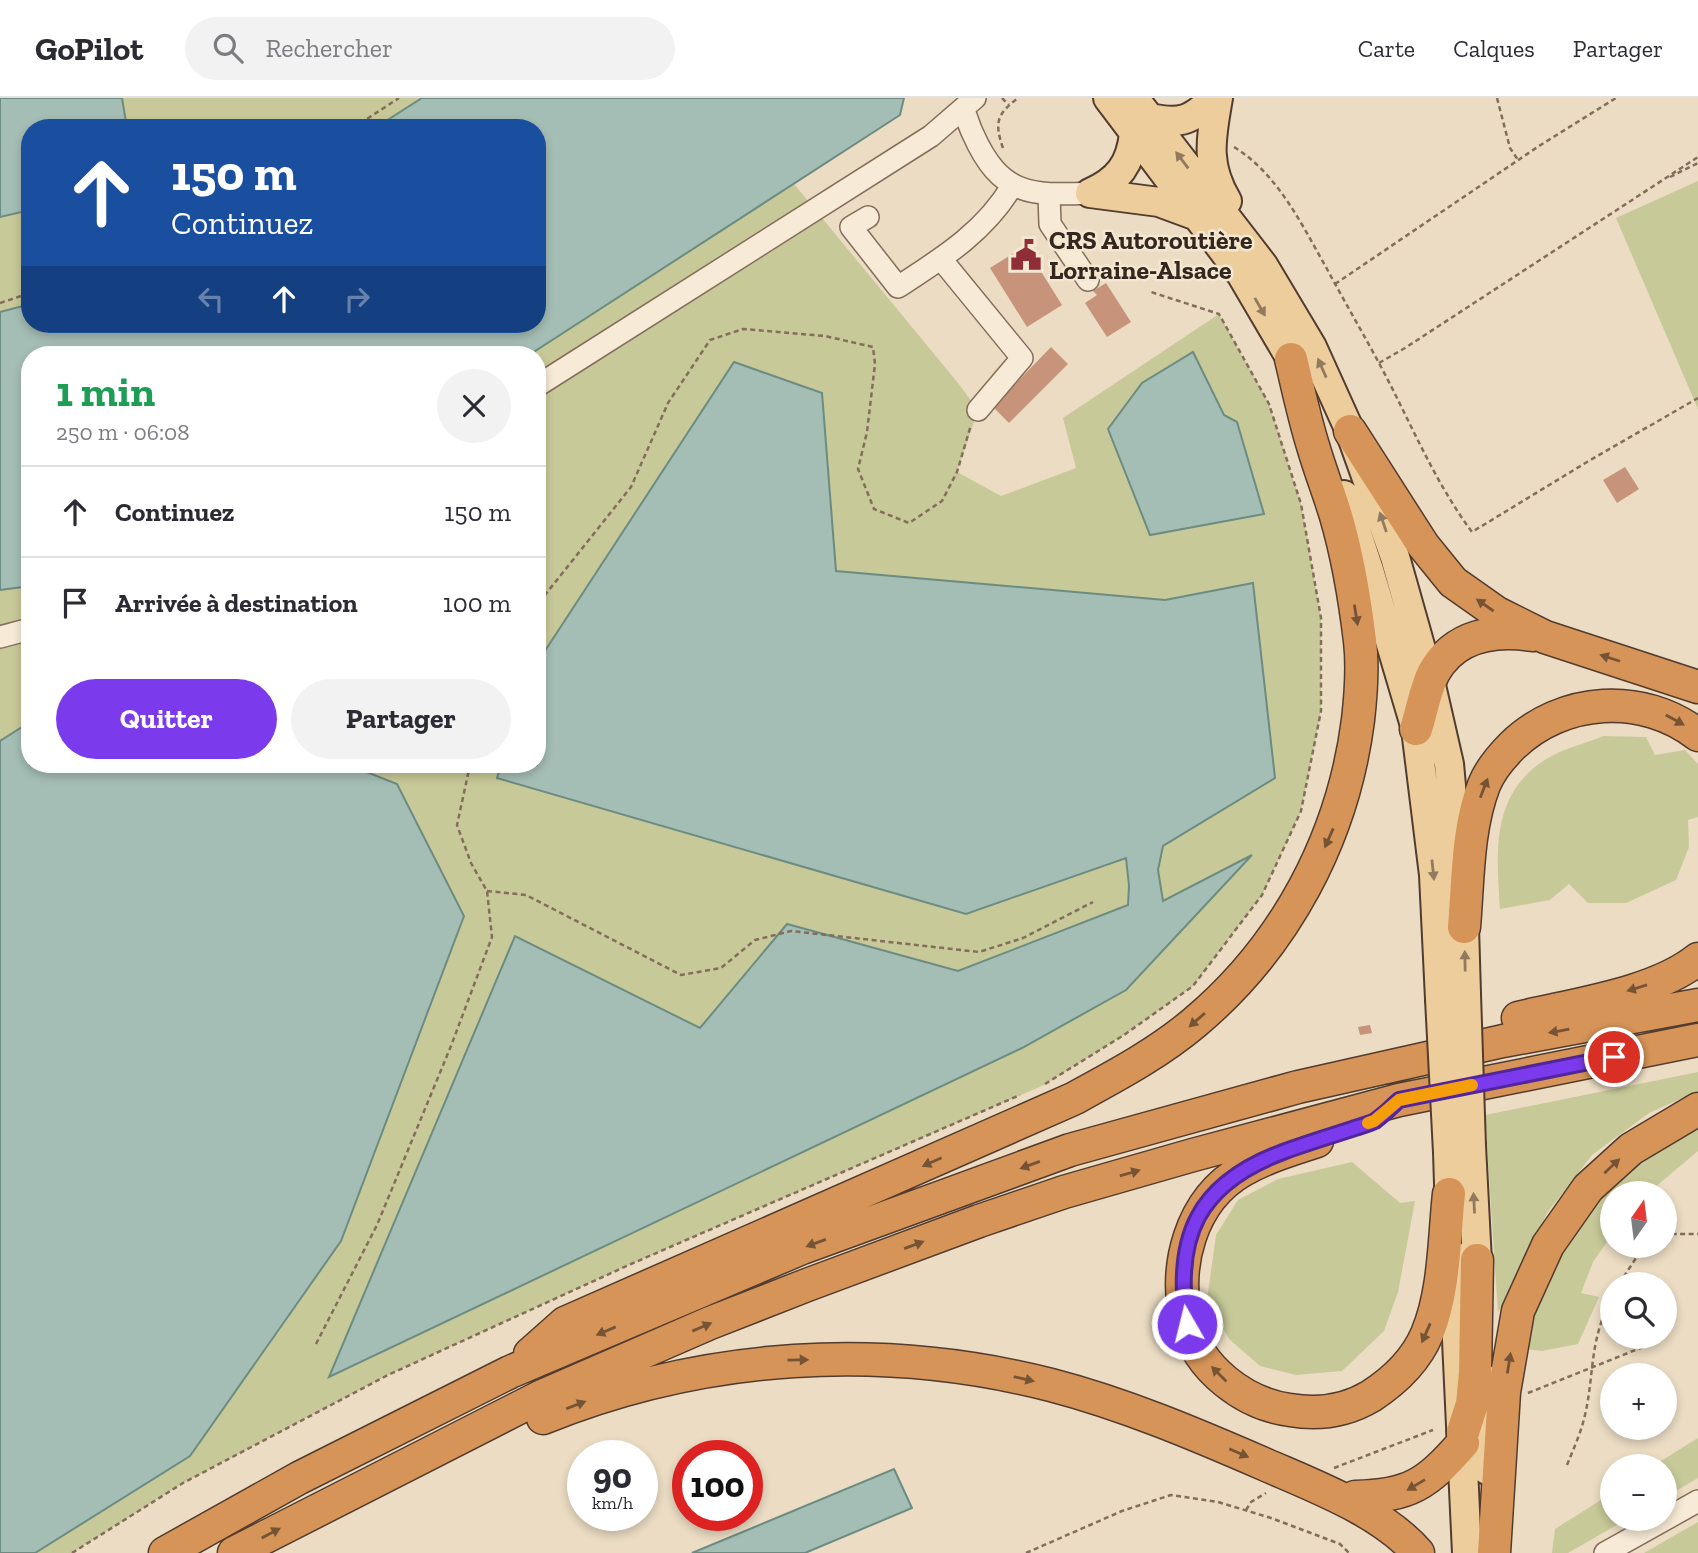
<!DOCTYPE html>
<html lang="fr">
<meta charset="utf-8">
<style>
:root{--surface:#fff;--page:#f2f2f3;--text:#2b2b33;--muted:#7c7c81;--line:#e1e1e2;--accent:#7c3aed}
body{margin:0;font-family:"Zilla Slab",serif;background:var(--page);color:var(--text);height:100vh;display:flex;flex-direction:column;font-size:26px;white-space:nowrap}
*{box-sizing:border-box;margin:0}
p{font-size:23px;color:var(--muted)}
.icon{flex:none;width:38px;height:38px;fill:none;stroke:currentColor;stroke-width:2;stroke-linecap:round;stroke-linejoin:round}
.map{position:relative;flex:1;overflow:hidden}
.details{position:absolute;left:21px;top:248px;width:525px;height:427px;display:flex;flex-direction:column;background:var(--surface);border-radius:28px;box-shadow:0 4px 10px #0003}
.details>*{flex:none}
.top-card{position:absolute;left:21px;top:21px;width:525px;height:214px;border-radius:28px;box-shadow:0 4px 10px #0003;background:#1a4fa0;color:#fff;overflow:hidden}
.needle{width:46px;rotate:14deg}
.fabs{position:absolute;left:1600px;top:1083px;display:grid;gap:14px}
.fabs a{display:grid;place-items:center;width:77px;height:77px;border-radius:50%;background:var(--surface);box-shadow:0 4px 10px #0003;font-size:35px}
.speed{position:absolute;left:567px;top:1342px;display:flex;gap:14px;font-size:35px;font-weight:700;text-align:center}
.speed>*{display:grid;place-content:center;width:91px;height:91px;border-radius:50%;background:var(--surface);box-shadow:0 4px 10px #0003;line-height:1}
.speed small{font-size:18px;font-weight:400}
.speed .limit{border:10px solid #d22;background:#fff;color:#111}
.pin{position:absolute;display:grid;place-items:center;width:60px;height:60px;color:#fff;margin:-30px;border:4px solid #fff;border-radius:50%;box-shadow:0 2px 7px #0007}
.me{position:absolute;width:77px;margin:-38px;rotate:352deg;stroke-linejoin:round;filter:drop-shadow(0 0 5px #0008)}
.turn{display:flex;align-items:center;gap:24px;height:147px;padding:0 35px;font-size:32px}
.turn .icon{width:91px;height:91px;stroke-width:2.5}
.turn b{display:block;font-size:49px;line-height:60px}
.lanes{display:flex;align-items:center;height:66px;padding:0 35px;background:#0003;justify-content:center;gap:35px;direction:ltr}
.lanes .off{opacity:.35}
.round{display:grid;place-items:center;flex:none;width:74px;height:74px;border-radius:37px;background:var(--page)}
.head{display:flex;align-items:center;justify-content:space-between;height:119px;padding:0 35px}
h1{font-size:42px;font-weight:700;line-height:52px;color:#1e9e55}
.action{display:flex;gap:14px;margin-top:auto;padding:14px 35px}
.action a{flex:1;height:80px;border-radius:42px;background:var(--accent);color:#fff;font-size:28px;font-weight:700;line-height:80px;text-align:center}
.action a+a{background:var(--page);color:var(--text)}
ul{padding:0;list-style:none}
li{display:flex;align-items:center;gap:21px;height:91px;padding:0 35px;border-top:2px solid var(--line)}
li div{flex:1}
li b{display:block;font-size:26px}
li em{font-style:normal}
header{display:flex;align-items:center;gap:42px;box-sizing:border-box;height:98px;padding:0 35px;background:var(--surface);border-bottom:2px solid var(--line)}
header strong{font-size:33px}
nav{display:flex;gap:38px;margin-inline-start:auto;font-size:24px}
.search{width:490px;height:63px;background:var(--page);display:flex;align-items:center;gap:18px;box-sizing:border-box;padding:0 24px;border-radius:38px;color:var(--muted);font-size:26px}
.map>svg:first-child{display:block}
</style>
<header>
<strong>GoPilot</strong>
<div class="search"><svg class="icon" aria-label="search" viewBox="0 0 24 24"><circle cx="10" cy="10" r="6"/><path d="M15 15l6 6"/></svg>Rechercher</div>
<nav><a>Carte</a><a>Calques</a><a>Partager</a></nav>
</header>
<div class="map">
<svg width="1698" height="1455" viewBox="0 0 1698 1455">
<rect width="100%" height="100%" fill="#ebdcc3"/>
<path fill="#c7c998" d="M122 0H422L375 30H127Z
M1698 83V311L1616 120Z
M794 86 958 285 978 312 957 374 1001 398 1076 370 1063 320 1219 216 1269 306 1301 406 1321 520V613L1301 713 1262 797 1193 888 1124 937 1044 987 631 1166 388 1277 183 1385 72 1455H0V492L30 488V667H537V257H529Z
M30 112V206L0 214V119Z
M1604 638 1646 639 1655 657 1685 652 1698 666V719L1688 722 1689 749 1676 782 1626 805H1588L1569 786 1550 802 1500 811C1496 752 1491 694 1548 660 1565 650 1586 645 1604 638Z
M1698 974V993L1649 1015 1592 1057 1547 1115 1498 1215 1485 1017Z
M1698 1025V1053L1648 1095 1612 1096V1137L1593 1164 1581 1195 1599 1199 1578 1246 1542 1253 1525 1251 1532 1213 1575 1130 1612 1087 1659 1047Z
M1352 1064 1400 1105 1415 1103 1398 1194 1384 1233 1342 1273 1296 1277 1260 1268 1229 1241 1207 1202 1216 1137 1238 1102 1278 1081Z
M1698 1340V1380L1664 1400V1368H1653Z
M1612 1395V1421H1627L1568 1455H1552L1555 1431Z
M1698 1424V1455H1644Z"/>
<path fill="#a5beb5" stroke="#6c8c81" stroke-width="2" d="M0 0H122L127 30H30V112L0 119Z
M422 0H904L900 17 529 257H30V488L0 492V214L30 206V226H537V30H375Z
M1193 254 1224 317 1237 324 1264 416 1150 437 1108 331 1142 285Z
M734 264 822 295 836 473 1165 502 1253 485 1275 680 1163 748 1158 772 1163 803 1252 757 1126 892 1022 950 329 1279 515 838 700 930 787 826 958 873 1128 807 1129 788 1126 760 966 816 497 680 501 667H537V565Z
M30 624V667H349L397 686 464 818 341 1143 190 1358 35 1455H0V643Z
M894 1371 912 1410 805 1455H692Z"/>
<path fill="#c7947b" d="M1025 148 1062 207 1027 229 990 170Z
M1106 185 1131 224 1107 239 1085 205 1097 197 1093 193Z
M1051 249 1068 266 1009 325 993 309Z
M1625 369 1639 391 1617 405 1603 382Z
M1370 927 1372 935 1360 937 1358 929Z"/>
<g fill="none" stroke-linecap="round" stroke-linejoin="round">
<defs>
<path id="minor" d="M963 11C967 19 969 28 973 36 1000 97 1030 98 1090 95
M1049 97 1050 126 1088 182
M868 119 851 129 898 189C941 161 985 134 1012 88
M941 161 1022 260 978 312
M537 288 931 38 975 0
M0 539 30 531
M1605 1455 1698 1403"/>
<path id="major" d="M1108 0 1241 176 1291 261 1299 280
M1134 0 1263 167 1312 249 1350 333 1395 459 1430 583 1449 666 1464 829 1466 896
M1218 0C1211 41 1205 66 1227 103
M1150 20C1181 27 1192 22 1214 0
M1090 95 1159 104 1197 118
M1090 95C1118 83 1131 66 1134 35
M1344 397 1369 472 1416 631 1434 777 1440 901
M1471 1048 1478 1183
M1448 1054 1450 1117
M1453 1157 1467 1455
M1483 1280 1487 1372"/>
<path id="highway" d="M1350 333 1423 447 1453 484 1497 515 1545 539 1698 589
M1416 631C1422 613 1425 591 1434 574 1455 537 1494 531 1533 537
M1464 829C1468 782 1467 731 1484 687 1490 672 1501 659 1512 648 1562 599 1643 594 1698 637
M1518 920C1571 907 1655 896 1698 861
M1317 1043C1292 1051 1266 1059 1243 1072 1190 1102 1173 1169 1187 1225 1198 1271 1245 1306 1290 1312 1319 1317 1346 1313 1371 1298 1394 1283 1416 1262 1427 1236 1445 1193 1444 1142 1449 1096
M530 1256 565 1225 1073 1001C1115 978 1157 956 1194 925 1285 849 1343 740 1358 622 1361 596 1363 568 1360 543 1355 501 1348 459 1336 418 1329 395 1320 372 1313 348 1304 319 1298 290 1291 261
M543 1320C704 1255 882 1244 1051 1287 1124 1306 1195 1336 1264 1366 1314 1388 1382 1413 1418 1455
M1463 1334 1472 1306 1475 1275 1477 1162
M1355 1399C1410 1398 1427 1386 1463 1345
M165 1455 299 1380 510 1274 802 1150 1070 1052 1298 989 1503 943 1698 907
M234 1455 540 1299 710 1225 807 1187 979 1123 1064 1094 1193 1057 1399 1002 1698 942
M1494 1455 1504 1294 1518 1213 1548 1147 1588 1090 1631 1051 1698 1011"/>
</defs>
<use href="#minor" stroke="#846d5b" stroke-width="24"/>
<use href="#major" stroke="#523c2f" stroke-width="32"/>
<use href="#highway" stroke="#523c2f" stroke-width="35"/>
<path stroke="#846d5b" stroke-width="2.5" stroke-dasharray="5 3.5" stroke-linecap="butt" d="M1002 0 1009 7
M1497 0 1510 50 1518 62
M353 30 399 0
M1234 49C1278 76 1302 127 1327 171 1349 212 1373 252 1394 294 1418 342 1440 391 1472 434L1587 364 1698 300
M1003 50C994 24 997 16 1018 0
M1670 79 1698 65
M1335 186 1539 48 1616 0
M0 205 30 195
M1379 265 1405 250 1698 59
M537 513 545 497 631 389 668 305 710 242 743 231 825 238 873 249 875 266 867 334 858 371 874 411 909 425 942 403 957 374 971 327
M487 793 526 797 681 877 721 870 755 842 791 833 979 854 1023 840 1093 804
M1045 986 1124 937 1193 888 1262 797 1301 713 1321 613V520L1301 406 1269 306 1219 216 1151 194
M1664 1140 1673 1136H1698
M1619 1186 1638 1157 1651 1148
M316 1246 377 1127 451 948 492 839 487 793 471 765 457 727 470 667
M1528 1295 1658 1243
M1567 1367C1573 1352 1580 1337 1584 1321 1595 1278 1588 1244 1612 1200
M1334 1370 1433 1332
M1246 1412 1251 1404 1266 1395
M72 1455 183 1385 388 1277 631 1166 1020 997
M1026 1455 1122 1413 1171 1397 1218 1404 1271 1420 1340 1446 1349 1455"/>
<use href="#minor" stroke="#f7ead6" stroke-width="21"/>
<use href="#major" stroke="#edcd9c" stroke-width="28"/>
<use href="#highway" stroke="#d69458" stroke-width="32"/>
<defs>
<path id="major-bridge" d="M1466 896 1471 1048
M1440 901 1448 1054"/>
</defs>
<use href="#major-bridge" stroke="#523c2f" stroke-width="32" stroke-linecap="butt"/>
<use href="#major-bridge" stroke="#edcd9c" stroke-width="28"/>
</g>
<defs><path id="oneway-solid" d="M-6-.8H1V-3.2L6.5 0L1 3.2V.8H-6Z" transform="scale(1.75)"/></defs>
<g fill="#917a5d">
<use href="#oneway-solid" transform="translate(1182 62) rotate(-127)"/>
<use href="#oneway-solid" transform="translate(1260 209) rotate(60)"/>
<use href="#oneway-solid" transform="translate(1322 270) rotate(-114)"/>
<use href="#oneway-solid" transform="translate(1383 424) rotate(-109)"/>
<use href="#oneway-solid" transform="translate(1433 772) rotate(84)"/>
<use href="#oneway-solid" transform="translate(1465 863) rotate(-91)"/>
<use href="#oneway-solid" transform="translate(1474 1105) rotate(-93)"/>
</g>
<g fill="#755335">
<use href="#oneway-solid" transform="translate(1485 507) rotate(-145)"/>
<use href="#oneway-solid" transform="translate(1356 517) rotate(81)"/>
<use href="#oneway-solid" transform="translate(1610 560) rotate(-162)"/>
<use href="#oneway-solid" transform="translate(1675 622) rotate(29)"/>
<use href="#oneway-solid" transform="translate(1484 690) rotate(-69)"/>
<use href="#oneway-solid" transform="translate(1329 740) rotate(114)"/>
<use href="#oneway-solid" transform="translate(1637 890) rotate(163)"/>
<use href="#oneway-solid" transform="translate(1197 922) rotate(139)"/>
<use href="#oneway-solid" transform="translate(1559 933) rotate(170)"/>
<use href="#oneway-solid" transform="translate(932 1064) rotate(156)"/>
<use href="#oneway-solid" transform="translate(1030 1067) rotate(160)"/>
<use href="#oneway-solid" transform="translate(1612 1068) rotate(-43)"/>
<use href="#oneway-solid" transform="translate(1130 1075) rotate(-16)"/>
<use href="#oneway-solid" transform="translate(816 1145) rotate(160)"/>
<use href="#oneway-solid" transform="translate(914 1147) rotate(-20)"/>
<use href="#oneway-solid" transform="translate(702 1229) rotate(-23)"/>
<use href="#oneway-solid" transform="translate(606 1233) rotate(157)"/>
<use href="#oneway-solid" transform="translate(1426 1235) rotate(114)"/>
<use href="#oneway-solid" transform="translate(798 1262) rotate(-1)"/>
<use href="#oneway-solid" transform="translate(1509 1265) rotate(-81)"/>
<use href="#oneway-solid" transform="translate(1219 1276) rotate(-135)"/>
<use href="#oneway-solid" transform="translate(1024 1281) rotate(13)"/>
<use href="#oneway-solid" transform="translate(576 1307) rotate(-21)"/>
<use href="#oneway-solid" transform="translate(1239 1355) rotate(23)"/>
<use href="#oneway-solid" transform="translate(1416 1387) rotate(149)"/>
<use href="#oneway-solid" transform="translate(271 1435) rotate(-28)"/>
</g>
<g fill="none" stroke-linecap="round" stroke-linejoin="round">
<defs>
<path id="route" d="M1187 1226C1174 1139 1197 1086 1283 1054 1307 1045 1331 1038 1355 1030 1361 1028 1369 1026 1375 1023 1383 1017 1392 1009 1399 1002L1614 959"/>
</defs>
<use href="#route" stroke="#51269a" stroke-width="18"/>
<use href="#route" stroke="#7c3aed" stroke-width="12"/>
<path stroke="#f59e0b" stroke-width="12" d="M1368 1025 1374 1023 1399 1002 1472 987"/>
</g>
<defs>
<symbol id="civic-bare" viewBox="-9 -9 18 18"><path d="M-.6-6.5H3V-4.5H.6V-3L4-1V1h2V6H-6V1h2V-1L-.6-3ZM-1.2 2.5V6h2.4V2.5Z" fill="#902e37" stroke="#f3e7d2" stroke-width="2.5" paint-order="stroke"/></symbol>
</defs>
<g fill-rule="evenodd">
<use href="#civic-bare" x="1004" y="135" width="44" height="44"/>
</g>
<g text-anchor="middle" stroke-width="5" stroke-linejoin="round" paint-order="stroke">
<g font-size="26" font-weight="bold" fill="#35271e" stroke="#f3e7d2" text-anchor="start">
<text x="1049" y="151">CRS Autoroutière<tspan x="1049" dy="30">Lorraine-Alsace</tspan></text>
</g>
</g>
</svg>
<div class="fabs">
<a><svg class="needle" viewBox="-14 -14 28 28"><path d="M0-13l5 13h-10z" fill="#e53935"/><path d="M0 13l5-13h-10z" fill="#7c7c81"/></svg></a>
<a><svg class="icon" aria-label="search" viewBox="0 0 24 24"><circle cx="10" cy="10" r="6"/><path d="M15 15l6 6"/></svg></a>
<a>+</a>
<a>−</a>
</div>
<div class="speed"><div>90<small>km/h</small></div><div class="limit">100</div></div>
<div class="pin" style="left:1614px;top:959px;background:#d93025"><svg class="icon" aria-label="arrive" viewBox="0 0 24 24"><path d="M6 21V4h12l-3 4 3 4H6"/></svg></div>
<svg class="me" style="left:1187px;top:1226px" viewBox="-20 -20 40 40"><circle r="17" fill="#7c3aed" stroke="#fff" stroke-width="3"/><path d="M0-11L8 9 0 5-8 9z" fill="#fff"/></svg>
<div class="top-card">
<div class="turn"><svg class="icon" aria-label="ahead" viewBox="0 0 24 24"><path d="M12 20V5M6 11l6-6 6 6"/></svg><div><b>150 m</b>Continuez</div></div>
<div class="lanes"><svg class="icon off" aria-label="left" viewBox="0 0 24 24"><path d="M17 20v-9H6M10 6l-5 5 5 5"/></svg><svg class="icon" aria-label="ahead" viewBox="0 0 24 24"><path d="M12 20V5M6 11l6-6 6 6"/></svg><svg class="icon off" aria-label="right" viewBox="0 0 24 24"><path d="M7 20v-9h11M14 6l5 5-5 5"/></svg></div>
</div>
<section class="details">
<div class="head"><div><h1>1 min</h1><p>250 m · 06:08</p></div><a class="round"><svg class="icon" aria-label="close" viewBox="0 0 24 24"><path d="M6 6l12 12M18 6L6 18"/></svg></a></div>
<ul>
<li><svg class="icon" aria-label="ahead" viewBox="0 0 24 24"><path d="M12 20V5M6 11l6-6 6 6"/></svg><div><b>Continuez</b></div><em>150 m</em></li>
<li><svg class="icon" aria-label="arrive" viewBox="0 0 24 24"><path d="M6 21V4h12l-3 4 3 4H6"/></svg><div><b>Arrivée à destination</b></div><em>100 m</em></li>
</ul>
<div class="action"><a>Quitter</a><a>Partager</a></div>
</section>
</div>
